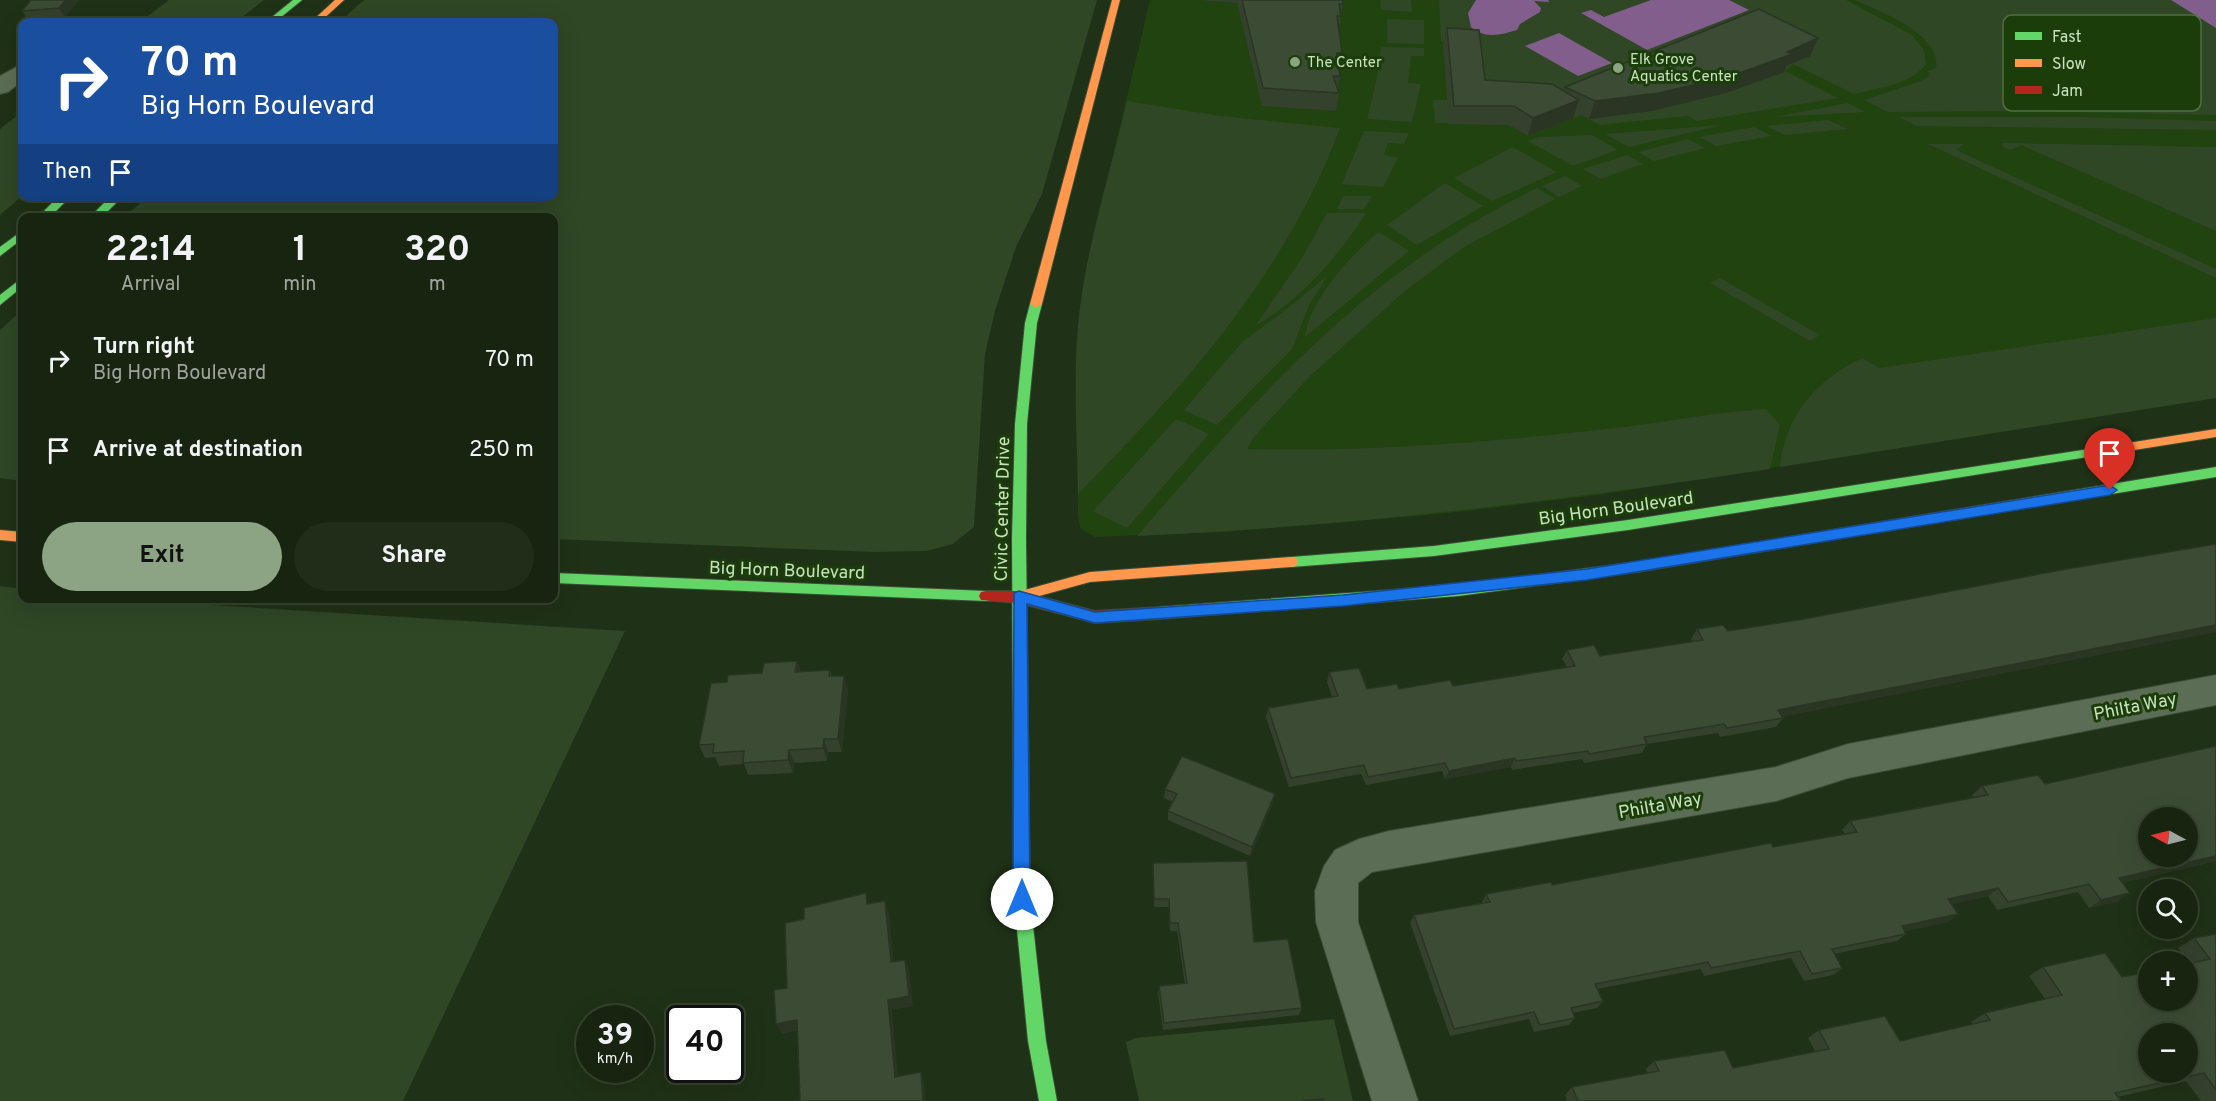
<!DOCTYPE html>
<meta charset="utf-8">
<style>
:root{--surface:#172510;--page:#202d19;--text:#f1f3f6;--muted:#9ea59f;--line:#364230;--accent:#8da484}
body{margin:0;font-family:Overpass,sans-serif;background:var(--page);color:var(--text);height:100vh;display:flex;flex-direction:column;font-size:22px;white-space:nowrap}
*{box-sizing:border-box;margin:0}
p{font-size:20px;color:var(--muted)}
.icon{flex:none;width:33px;height:33px;fill:none;stroke:currentColor;stroke-width:2;stroke-linecap:round;stroke-linejoin:round}
.map{position:relative;flex:1;overflow:hidden}
.panel{position:absolute;left:18px;top:213px;width:540px;height:390px;display:flex;flex-direction:column;background:var(--surface);border-radius:12px;box-shadow:0 6px 24px #0002,0 0 0 2px var(--line)}
.panel>*{flex:none}
.guide{position:absolute;left:18px;top:18px;width:540px;height:183px;border-radius:12px;box-shadow:0 6px 24px #0002,0 0 0 2px var(--line);background:#1a4fa0;color:#fff;overflow:hidden}
.needle{width:39px;rotate:277deg}
.fabs{position:absolute;left:2138px;top:807px;display:grid;gap:12px}
.fabs a{display:grid;place-items:center;width:60px;height:60px;border-radius:50%;background:var(--surface);box-shadow:0 6px 24px #0002,0 0 0 2px var(--line);font-size:30px}
.speed{position:absolute;left:576px;top:1005px;display:flex;gap:12px;font-size:30px;font-weight:700;text-align:center}
.speed>*{display:grid;place-content:center;width:78px;height:78px;border-radius:50%;background:var(--surface);box-shadow:0 6px 24px #0002,0 0 0 2px var(--line);line-height:1}
.speed small{font-size:15px;font-weight:400}
.speed .limit{border:3px solid #111;border-radius:9px;background:#fff;color:#111}
.pin{position:absolute;display:grid;place-items:center;width:51px;height:51px;color:#fff;margin:-62px -26px;border-radius:50% 50% 50% 0;rotate:-45deg;box-shadow:0 0 6px #0007}
.pin .icon{rotate:45deg}
.me{position:absolute;width:66px;margin:-33px;rotate:0deg;stroke-linejoin:round;filter:drop-shadow(0 0 4px #0008)}
.turn{display:flex;align-items:center;gap:21px;height:126px;padding:0 24px;font-size:27px}
.turn .icon{width:78px;height:78px;stroke-width:2.5}
.turn b{display:block;font-size:42px;line-height:51px}
.then{display:flex;align-items:center;height:57px;padding:0 24px;background:#0003;gap:12px;font-size:22px}
.eta{display:flex;justify-content:space-evenly;align-items:center;height:102px;text-align:center}
.eta b{font-size:36px;font-weight:700;line-height:42px}
.cta{display:flex;gap:12px;margin-top:auto;padding:12px 24px}
.cta a{flex:1;height:69px;border-radius:36px;background:var(--accent);color:#111;font-size:24px;font-weight:700;line-height:69px;text-align:center}
.cta a+a{background:var(--page);color:var(--text)}
ul{padding:0;list-style:none}
li{display:flex;align-items:center;gap:18px;height:90px;padding:0 24px}
li div{flex:1}
li b{display:block;font-size:22px}
li em{font-style:normal}
.map>svg:first-child{display:block}
</style>
<div class="map">
<svg width="2216" height="1101" viewBox="0 0 2216 1101">
<rect width="100%" height="100%" fill="#1f3116"/>
<path fill="#20430f" d="M1150 0H2216V398L1598 495 1459 512 1336 523 1222 532 1095 537 1080 528 1078 516 1077 360 1080 309 1088 261Z"/>
<path fill="#2f4725" d="M169 0H264L236 22H140Z
M364 0H1097L1042 194 1016 247 995 311 985 354 974 527 953 544 926 551 874 552 554 539V218L124 217 148 197 554 196V22H339Z
M1381 0H1411L1412 12 1381 10Z
M1439 0H1846L1912 35 1924 50 1926 64C1911 85 1877 88 1854 94L1793 64 1785 71 1838 98 1697 121 1688 116 1599 125 1587 118 1586 113 1528 136 1509 125 1435 123 1433 100H1448L1445 72 1449 73 1448 41H1441Z
M1855 0H2216V115L2024 111 1888 112 1864 100 1921 81 1929 76 1928 71 1936 68C1942 35 1880 11 1855 0Z
M1387 19 1424 20V44L1387 43Z
M1381 47 1424 48V56H1411L1408 83 1421 84 1412 122 1367 119 1377 77Z
M1127 101 1221 116 1340 128C1287 272 1184 387 1078 494 1077 432 1072 368 1080 307 1089 238 1111 169 1127 101Z
M1848 103 1865 112 1774 117Z
M22 112V196L0 215V129Z
M1899 117H2077L2216 121V130L1917 126Z
M1828 120 1848 129 1785 135 1766 126Z
M1722 125 1629 147 1605 134Z
M1754 127 1772 136 1716 146 1699 137Z
M1364 131 1409 133 1404 144 1388 143 1384 155 1398 158 1383 187 1342 184Z
M1592 135 1618 150 1573 166 1528 141 1539 137Z
M1688 139 1705 148 1654 161 1638 152Z
M2003 143 2216 147V231L2021 145 2010 150 2002 146Z
M1928 144H1964L1956 150 2216 269V278Z
M1513 147 1557 172 1492 201 1454 178Z
M1627 155 1643 164 1600 179 1583 169Z
M1565 176 1582 186 1559 197 1542 186Z
M1445 183 1483 206 1417 245 1387 225Z
M1537 188 1555 199 1464 247 1405 291 1309 377 1254 437 1247 449C1370 452 1493 442 1616 428 1666 422 1715 412 1766 409L1780 425 1770 469C1560 501 1350 526 1137 536 1259 395 1366 271 1537 188Z
M1343 196H1372L1364 209H1337Z
M1327 213H1366C1342 252 1297 304 1256 325L1302 258Z
M1379 232 1409 251 1305 337C1308 302 1352 253 1379 232Z
M1328 275 1309 305 1292 349 1217 425 1184 410 1242 342 1283 312Z
M1720 278 1813 331 1820 335 1810 341 1710 283Z
M22 310V481L0 478V330Z
M2216 318V398L1780 467C1785 416 1816 380 1862 358L1879 368Z
M1176 419 1209 434 1127 528 1093 511Z
M0 586 22 589V598H100L625 631 403 1101H0Z
M1334 1019 1353 1101H1139L1126 1042 1136 1038Z"/>
<path fill="#815e8c" d="M1476 0H1548L1549 2 1534 1 1541 8 1540 12 1520 24 1517 30C1501 35 1484 39 1471 27L1468 13Z
M1651 0H1729L1749 10 1647 50 1581 13 1591 10 1604 17Z
M2171 0H2216V28Z
M1559 33 1612 63 1578 76 1525 46Z"/>
<g fill="none" stroke-linecap="round" stroke-linejoin="round">
<defs>
<path id="street" d="M22 64V81L8 92 0 94V76Z
M2216 675V705L1848 778 1776 801 1372 872 1358 883V922L1418 1101H1372L1316 922 1315 891 1324 866 1335 850 1359 839 1389 831 1776 767 1848 744Z"/>
<path id="fast" d="M293 0H302L275 22H266Z
M59 196H71L49 218H37Z
M111 196H123L101 218H89Z
M22 231V239L0 256V247Z
M22 278V287L0 305V295Z
M1036 300 1042 304 1037 323 1027 424 1026 538 1030 899 1046 1041 1057 1101H1039L1028 1041 1014 899 1012 538 1015 424 1025 323 1030 304Z
M2109 446 2115 450 2113 453 1628 530 1434 556 1291 567 1286 566 1284 562 1286 558 1291 557 1434 546 1628 520Z
M2216 467V477L2038 506 2031 501 2038 496Z
M1637 562 1642 563 1644 567 1642 571 1637 572 1458 596 1159 619 1154 617 1152 613 1154 609 1159 607 1458 585Z
M554 573 986 591 991 592 993 596 991 600 986 601 554 583Z"/>
<path id="slow" d="M335 0H344L320 22H311Z
M1112 0H1120L1042 304 1036 308 1030 304Z
M2216 429V437L2109 454 2103 450 2109 446Z
M2038 496 2045 501 2038 506 1637 572 1632 571 1630 567 1632 563 1637 562Z
M0 530 22 532V542L0 540Z
M1291 557 1296 558 1298 562 1296 566 1291 567 1090 582 1021 601 1016 600 1014 596 1016 592 1021 591 1090 572Z"/>
<path id="jam" d="M986 591H1019L1095 611 1159 607 1164 609 1166 613 1164 617 1159 619 1095 623 1019 603 981 600 979 596 981 592Z"/>
</defs>
<use href="#street" stroke="#3d4d36" stroke-width="2"/>
<use href="#fast" stroke="#3d4d36" stroke-width="2"/>
<use href="#slow" stroke="#3d4d36" stroke-width="2"/>
<use href="#jam" stroke="#3d4d36" stroke-width="2"/>
<use href="#street" fill="#5c6d56" fill-rule="evenodd"/>
<use href="#fast" fill="#63d668" fill-rule="evenodd"/>
<use href="#slow" fill="#ff974d" fill-rule="evenodd"/>
<use href="#jam" fill="#b3261e" fill-rule="evenodd"/>
</g>
<path fill="#34412d" d="M79 0 65 18 28 20 22 11Z
M1199 0H1343V4L1339 30 1342 53 1339 71 1340 76 1338 90 1339 93 1336 111 1262 106 1237 3Z
M1447 28 1485 80 1564 91 1565 87 1818 38 1810 56 1786 66 1784 72 1726 93 1652 111 1589 119 1575 112 1573 118 1528 136 1509 125 1449 124 1443 45Z
M2216 544V632L1782 716 1783 718 1776 727 1720 737 1718 733 1647 744 1642 753 1584 763 1582 759 1512 770 1511 767 1445 779 1442 771 1366 785 1361 774 1289 787 1266 717 1268 708 1332 697 1327 682 1329 672 1367 689H1399L1453 686 1567 667 1562 659 1567 650 1600 656 1693 642 1691 639 1697 629 1728 631 1804 619Z
M797 661 801 672 830 670 832 676 848 689 842 752H828L827 761 794 763 793 773 748 775 744 764 719 766 715 757 705 758 699 745 727 682 762 673Z
M2216 746V861L2122 883 2119 901 2089 908 2078 892 1997 910 1988 896 1952 904 1958 914 1948 922 1905 931 1906 934 1897 941 1834 954 1842 968 1833 975 1804 981 1791 958 1704 976 1701 969 1597 989 1603 1001 1597 1008 1573 1013 1575 1018 1569 1025 1534 1032 1529 1019 1450 1036 1410 923 1414 915 1482 903V902L1486 894 1552 885 1773 847 1845 834 1842 830 1850 821 1974 797 1972 795 1982 786 2045 784Z
M1165 789 1273 803 1250 856 1168 820V811L1173 802 1164 798Z
M1153 863 1254 942 1302 1008 1299 1015 1163 1030 1158 994 1159 986 1185 984 1177 931H1170L1169 907H1154Z
M2216 934V1101H2201L2186 1081 2118 1097 2121 1101H1567L1565 1095 1572 1087 1647 1073 1646 1069 1654 1061 1733 1068 1815 1051 1808 1038 1819 1030 1900 1041 1973 1024 1971 1022 1985 1013 2045 999 2029 976 2043 967 2122 977 2190 963 2178 948 2194 938Z"/>
<path fill="#2a3524" d="M66 0H79L65 18 59 8Z
M1818 38 1810 56 1786 66 1784 72 1726 93 1652 111 1589 119 1595 101 1787 52Z
M1579 100 1573 118 1528 136 1533 118Z
M2216 625V632L1771 719 1778 710Z
M797 661 802 675 795 672Z
M844 676 848 689 842 752 838 739Z
M824 739 828 752 827 761 823 748Z
M789 750 794 763 793 773 788 760Z
M1515 758 1511 767 1445 779 1449 771Z
M1275 794 1273 803 1250 856 1252 847Z
M2216 856V861L2107 887 2119 878Z
M1998 888 1988 896 1938 907 1948 899Z
M2130 893 2119 901 2089 908 2101 900Z
M885 901 889 912 895 973 891 962Z
M1958 914 1948 922 1892 934 1902 926Z
M905 960 909 970 913 1006 892 1010 899 1087 895 1077 888 1000Z
M797 1020 802 1030 782 1034 776 1024Z
M921 1072 924 1082 926 1101H923Z"/>
<path fill="#3c4c34" stroke="#2a3524" stroke-width="1.5" fill-rule="evenodd" d="M31 0H66L59 8 22 11Z
M1242 0H1343V4H1339L1341 16H1337L1342 53H1337L1340 76H1333L1339 93 1263 88Z
M1759 9 1818 38 1787 52 1792 54 1734 75 1659 93 1595 101 1565 87Z
M1447 28 1479 30 1485 80 1552 84 1579 100 1533 118 1514 106H1454Z
M2216 544V625L1778 710 1783 718 1727 728 1724 724 1644 737 1647 744 1589 754 1588 751 1516 761 1515 758 1449 771 1445 763 1368 777 1364 765 1291 778 1268 708 1338 696 1329 672 1359 668 1367 689 1397 684 1399 689 1450 680 1453 686 1575 666 1567 650 1594 645 1600 656 1703 640 1697 629 1723 625 1728 631 1804 619 2061 570Z
M797 661 795 672 830 670 829 676H844L838 739H824L823 748 789 750 788 760 743 763 744 751 713 753 714 744 699 745 711 683 727 682 728 675 762 673 764 663Z
M2216 746V856L2119 878 2130 893 2101 900 2089 884 2008 902 1998 888 1948 899 1958 914 1902 926 1906 934 1832 949 1842 968 1812 974 1800 951 1711 968 1708 962 1595 984 1603 1001 1571 1008 1575 1018 1540 1025 1534 1012 1454 1029 1414 915 1490 902 1486 894 1551 882 1552 885 1771 843 1773 847 1857 832 1850 821 1988 795 1982 786 2038 775 2045 784ZM2148 818H2187V856H2148Z
M1182 756 1275 794 1252 847 1168 811 1177 794 1165 789Z
M1247 861 1254 942 1288 939 1302 1008 1164 1023 1159 986 1187 983 1178 923H1170L1169 899H1154L1153 863Z
M866 893 867 904 885 901 891 962 905 960 909 996 888 1000 895 1077 921 1072 923 1101H794L800 1100 797 1020 776 1024 774 990 787 988 785 923 804 919V908Z
M2216 934V1090L2204 1073 2115 1093 2121 1101H1578L1572 1087 1659 1071 1654 1061 1725 1050 1733 1068 1829 1049 1819 1030 1885 1016 1900 1041 1990 1020 1985 1013 2062 995 2043 967 2105 953 2122 977 2148 972V1000H2187V964L2210 959 2194 938ZM2148 1034H2187V1072H2148Z
M1323 1099 1324 1101H1302Z"/>
<path fill="#1a73e8" stroke="#114b97" stroke-width="1.5" d="M2110 485 2117 490 2110 495 1587 580 1343 606 1095 623 1027 604 1030 899 1028 905 1022 907 1016 905 1013 899 1014 593 1019 591 1095 612 1343 595 1587 569Z"/>
<g fill="#8da484" stroke="#1b3d0a" stroke-width="2">
<circle cx="1295" cy="62" r="6"/>
<circle cx="1618" cy="68" r="6"/>
</g>
<g text-anchor="middle" stroke-width="6" stroke-linejoin="round" paint-order="stroke">
<g font-size="15" fill="#c8e2bf" stroke="#1b3d0a" text-anchor="start">
<text x="1630" y="64">Elk Grove<tspan x="1630" dy="17">Aquatics Center</tspan></text>
<text x="1307" y="67">The Center</text>
</g>
<g font-size="18" fill="#c8e2bf" stroke="#1b3d0a">
<text transform="translate(1616 508) rotate(-8)" y="6">Big Horn Boulevard</text>
<text transform="translate(1002 509) rotate(-89)" y="6">Civic Center Drive</text>
<text transform="translate(787 570) rotate(2)" y="6">Big Horn Boulevard</text>
<text transform="translate(2135 706) rotate(-11)" y="6">Philta Way</text>
<text transform="translate(1660 805) rotate(-10)" y="6">Philta Way</text>
</g>
</g>
<rect x="2003" y="15" width="198" height="96" rx="9" fill="#1b3d0a" stroke="#4f6f40" stroke-width="1.5"/>
<rect x="2015" y="32" width="27" height="8" fill="#63d668"/>
<rect x="2015" y="59" width="27" height="8" fill="#ff974d"/>
<rect x="2015" y="86" width="27" height="8" fill="#b3261e"/>
<g font-size="16" fill="#c8e2bf">
<text x="2052" y="42">Fast</text>
<text x="2052" y="69">Slow</text>
<text x="2052" y="96">Jam</text>
</g>
</svg>
<div class="fabs">
<a><svg class="needle" viewBox="-14 -14 28 28"><path d="M0-13l5 13h-10z" fill="#e53935"/><path d="M0 13l5-13h-10z" fill="#9ea59f"/></svg></a>
<a><svg class="icon" aria-label="search" viewBox="0 0 24 24"><circle cx="10" cy="10" r="6"/><path d="M15 15l6 6"/></svg></a>
<a>+</a>
<a>−</a>
</div>
<div class="speed"><div>39<small>km/h</small></div><div class="limit">40</div></div>
<div class="pin" style="left:2110px;top:490px;background:#d93025"><svg class="icon" aria-label="arrive" viewBox="0 0 24 24"><path d="M6 21V4h12l-3 4 3 4H6"/></svg></div>
<svg class="me" style="left:1022px;top:899px" viewBox="-20 -20 40 40"><circle r="19" fill="#fff"/><path d="M0-13L10 11 0 6-10 11z" fill="#1a73e8"/></svg>
<div class="guide">
<div class="turn"><svg class="icon" aria-label="right" viewBox="0 0 24 24"><path d="M7 20v-9h11M14 6l5 5-5 5"/></svg><div><b>70 m</b>Big Horn Boulevard</div></div>
<div class="then">Then<svg class="icon" aria-label="arrive" viewBox="0 0 24 24"><path d="M6 21V4h12l-3 4 3 4H6"/></svg></div>
</div>
<section class="panel">
<div class="eta">
<div><b>22:14</b><p>Arrival</p></div>
<div><b>1</b><p>min</p></div>
<div><b>320</b><p>m</p></div>
</div>
<ul>
<li><svg class="icon" aria-label="right" viewBox="0 0 24 24"><path d="M7 20v-9h11M14 6l5 5-5 5"/></svg><div><b>Turn right</b><p>Big Horn Boulevard</p></div><em>70 m</em></li>
<li><svg class="icon" aria-label="arrive" viewBox="0 0 24 24"><path d="M6 21V4h12l-3 4 3 4H6"/></svg><div><b>Arrive at destination</b></div><em>250 m</em></li>
</ul>
<div class="cta"><a>Exit</a><a>Share</a></div>
</section>
</div>
